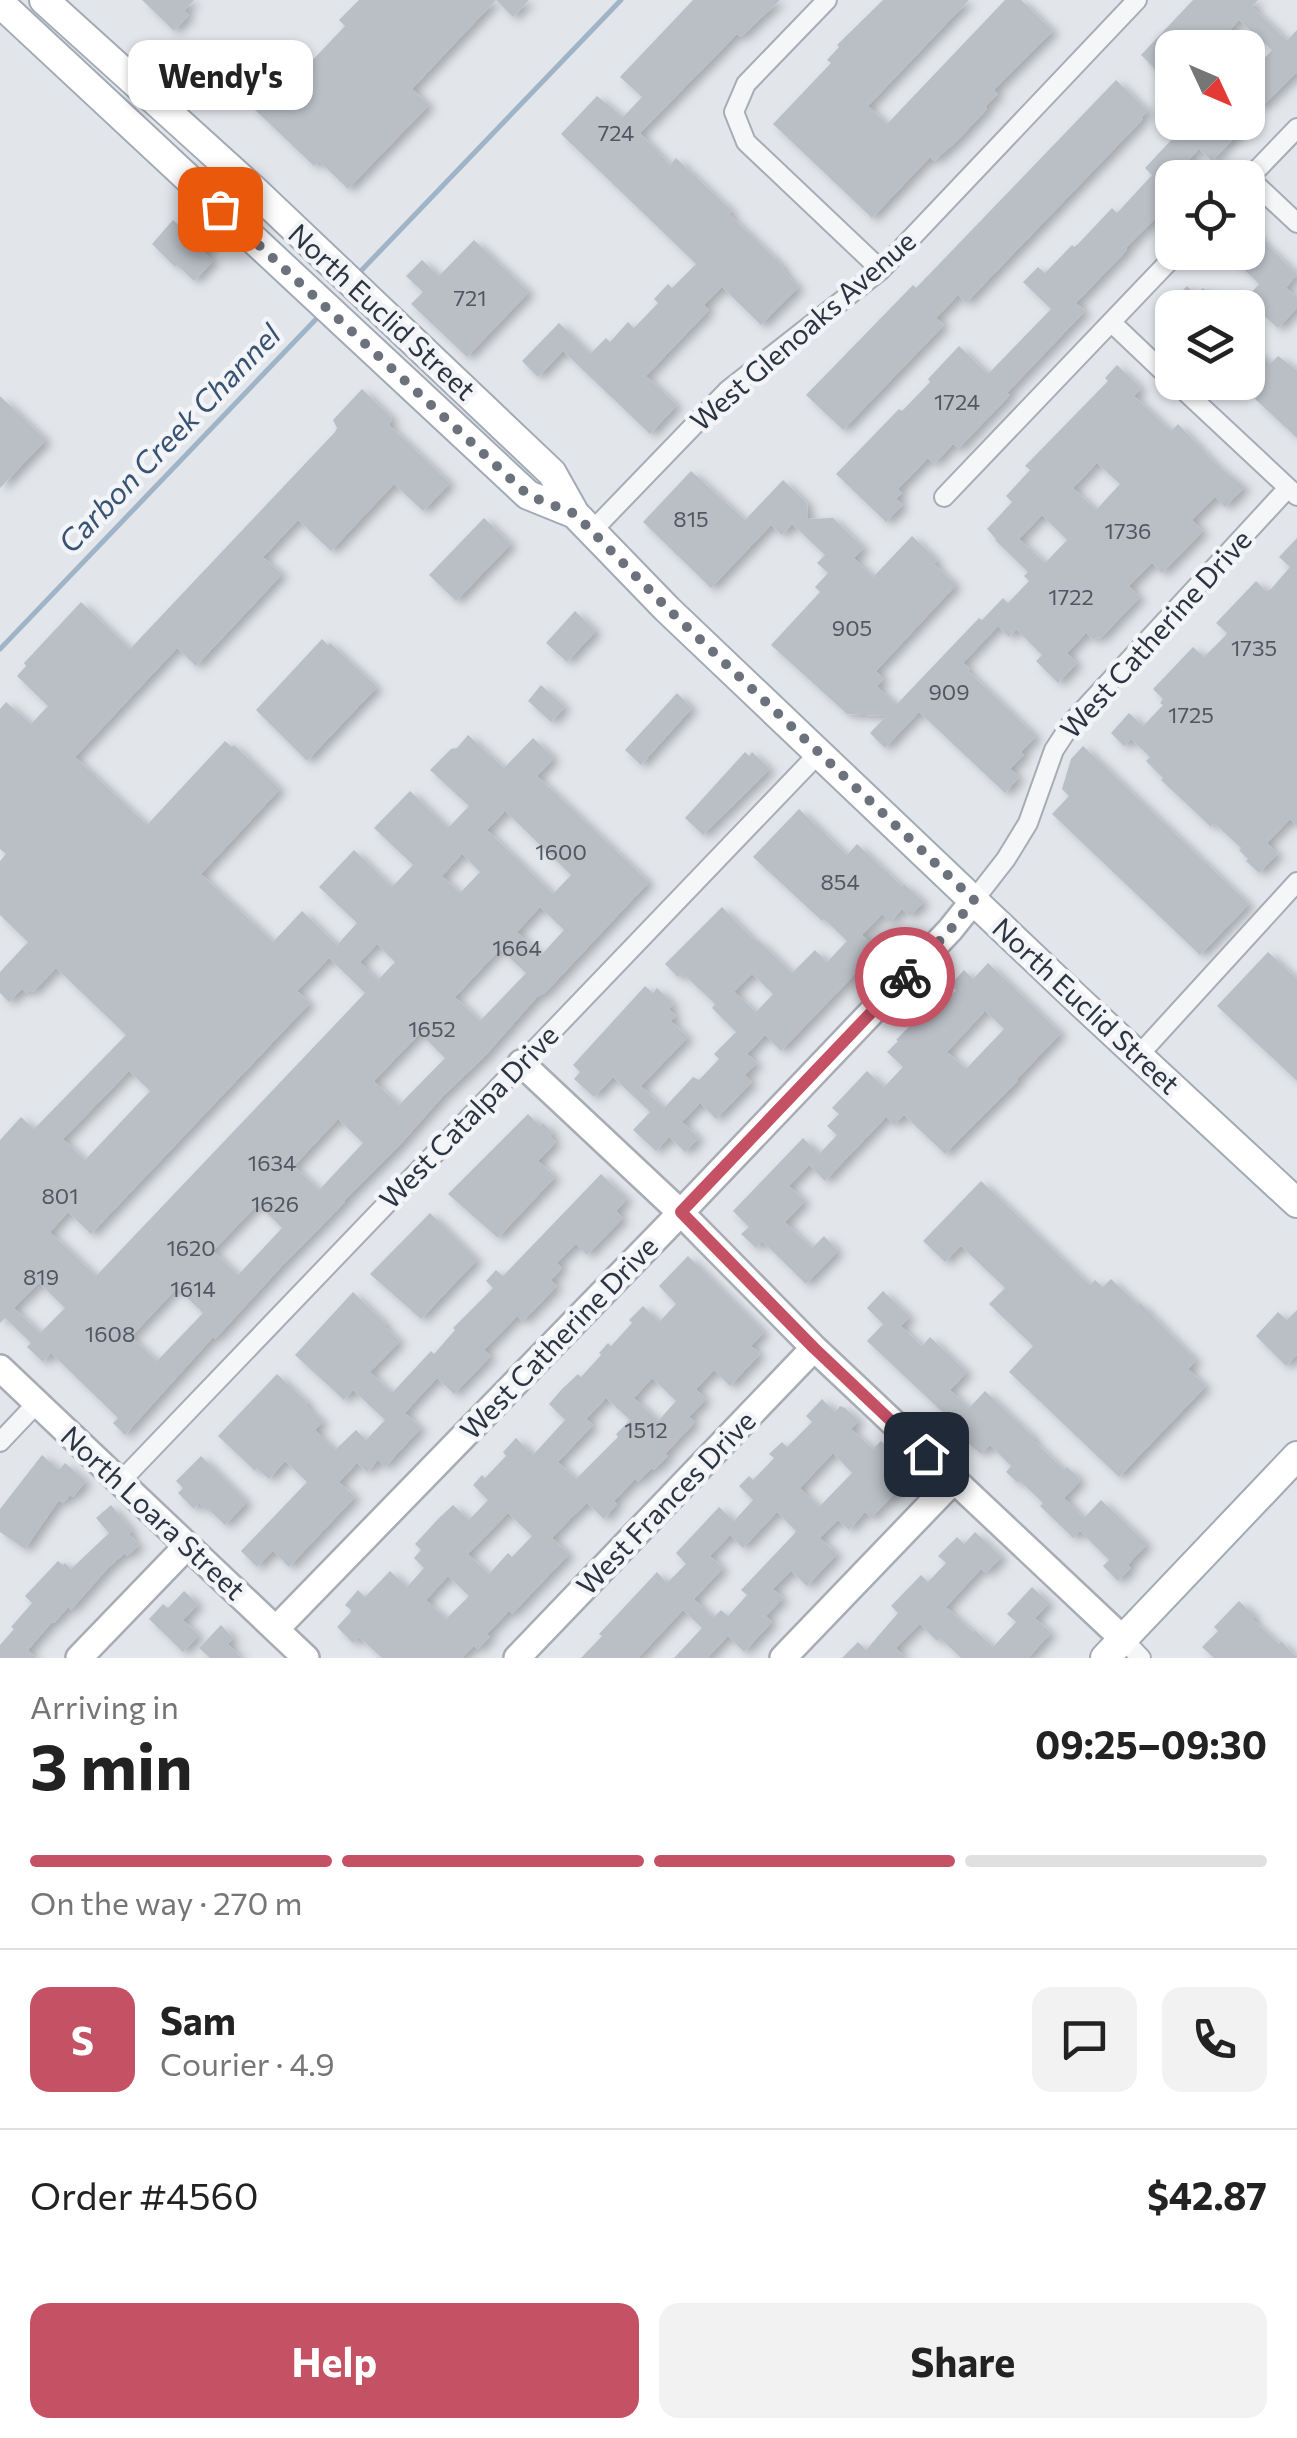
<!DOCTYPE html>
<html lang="en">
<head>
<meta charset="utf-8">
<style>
	body { margin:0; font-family:Commissioner,sans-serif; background:#f2f2f2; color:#222; height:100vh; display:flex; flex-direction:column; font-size:38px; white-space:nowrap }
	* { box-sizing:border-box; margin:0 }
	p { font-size:32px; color:#767676 }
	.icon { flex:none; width:55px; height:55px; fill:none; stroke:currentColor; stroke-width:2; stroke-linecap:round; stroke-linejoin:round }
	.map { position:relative; height:1658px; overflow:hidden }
	.panel { display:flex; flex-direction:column; background:#fff; flex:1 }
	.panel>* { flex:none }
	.needle { width:65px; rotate:134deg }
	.buttons { position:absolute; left:1155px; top:30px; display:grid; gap:20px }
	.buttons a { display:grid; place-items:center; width:110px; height:110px; border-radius:20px; background:#fff; box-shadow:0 2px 8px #0004; font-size:50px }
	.pin { position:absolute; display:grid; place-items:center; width:85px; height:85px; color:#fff; margin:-42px; border-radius:20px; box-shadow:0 5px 15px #0006 }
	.courier { position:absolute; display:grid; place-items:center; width:100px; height:100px; margin:-50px; border:8px solid #c55165; border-radius:50%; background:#fff; color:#222; box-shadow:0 2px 12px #0007 }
	.bubble { position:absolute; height:70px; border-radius:20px; background:#fff; box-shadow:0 2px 8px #0004; font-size:32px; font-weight:700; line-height:70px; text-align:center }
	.headline em { font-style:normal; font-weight:700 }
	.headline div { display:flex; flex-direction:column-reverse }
	.headline { display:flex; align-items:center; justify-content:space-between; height:170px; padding:0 30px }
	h1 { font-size:65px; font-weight:700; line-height:75px }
	.bar { display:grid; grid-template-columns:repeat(4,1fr); gap:15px 10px; align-content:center; height:120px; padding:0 30px }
	.bar i { height:12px; border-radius:8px; background:#e0e0e0 }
	.bar .current { background:#c55165 }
	.bar p { grid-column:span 4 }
	.line { display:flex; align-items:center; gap:25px; padding:0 30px; border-top:2px solid #e0e0e0 }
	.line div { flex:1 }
	.round { display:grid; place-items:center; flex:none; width:105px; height:105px; border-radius:20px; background:#f2f2f2 }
	.primary-button { display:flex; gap:20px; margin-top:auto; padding:20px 30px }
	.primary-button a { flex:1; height:115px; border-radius:20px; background:#c55165; color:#fff; font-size:40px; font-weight:700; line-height:115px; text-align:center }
	.primary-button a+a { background:#f2f2f2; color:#222 }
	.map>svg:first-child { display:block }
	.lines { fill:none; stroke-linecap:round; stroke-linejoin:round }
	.stream { stroke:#a0b4c7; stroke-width:5 }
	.building { fill:#babfc6; fill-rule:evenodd; filter:url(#shadow) }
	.street-casing { stroke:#a8acb4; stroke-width:22 }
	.secondary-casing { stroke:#a8acb4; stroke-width:30 }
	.primary-casing { stroke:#a3aab5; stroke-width:32 }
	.street { stroke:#f5f6f8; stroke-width:18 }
	.secondary { stroke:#fff; stroke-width:25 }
	.primary { stroke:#fff; stroke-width:28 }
	.done { stroke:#6c727c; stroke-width:10; stroke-dasharray:0 18 }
	.route { stroke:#c55165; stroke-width:12 }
	.labels { text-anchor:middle; stroke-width:9; stroke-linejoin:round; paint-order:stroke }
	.number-label { font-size:22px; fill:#505762 }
	.street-label { font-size:28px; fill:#2c3441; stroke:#f2f4f7 }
	.water-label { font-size:30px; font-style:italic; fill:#385372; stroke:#f2f4f7 }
</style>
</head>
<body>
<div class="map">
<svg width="1297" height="1658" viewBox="0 0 1297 1658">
	<defs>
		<filter id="shadow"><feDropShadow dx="6" dy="3.5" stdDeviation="5" flood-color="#0004"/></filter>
	</defs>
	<rect width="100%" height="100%" fill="#e2e5ea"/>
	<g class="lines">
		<path class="stream" d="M358,274L621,0
			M0,649L320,315"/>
	</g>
	<path class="building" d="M142,0H194L184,11L189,15L174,31Z
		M359,0H529L513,17L496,0L442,57L412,89L429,105L348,189L319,161L314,166L253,108L299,63L305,68L345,26L339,20Z
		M693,0H780L741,37L737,34L640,133L670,165L676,158L732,211L729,214L780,263L787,275L799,287L761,325L722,287L704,305L709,310L646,376L677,405L650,434L563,351L538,377L522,361L559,323L590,354L606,338L610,342L628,322L634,328L658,303L654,299L668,284L672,288L696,264L561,134L597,96L623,117L642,97L620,77Z
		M883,0H969L868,106L887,124L1005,0H1021L1053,31L994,90L998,94L986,106L987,109L956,142L934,161L930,157L872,218L773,124L831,63L827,60L839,47L837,45Z
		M1193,0H1258L1252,7L1287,40L1297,30V72L1261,108L1248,95V76L1272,50L1239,20L1213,48H1200L1193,41L1187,48H1172V86L1141,55Z
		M1116,80L1148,111L1141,118L1143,119L966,303L958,295L936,318L944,325L843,430L806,395L913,285L916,288Z
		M1188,122H1231L1241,131L1212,161L1199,149L1180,169L1189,178H1172V202L1126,248L1127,250L1076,303L1085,311L1007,393L1010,395L958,449L953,444L934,464L928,458L898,489L902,493L896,499L903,505L886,522L836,474L899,409L902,411L930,382L928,379L959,346L988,374L1051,309L1023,282L1038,267L1045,273L1072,245L1074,247L1079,243L1112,208L1117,213L1152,175L1145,168Z
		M173,220L191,236L198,229L212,242L204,252L213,261L194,281L177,265L175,267L152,244Z
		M1248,227L1297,274L1286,288L1297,298V308L1278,328L1262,314L1265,310L1249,295L1259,284L1226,252H1248Z
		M474,240L529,292L467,357L411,304L423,292L406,276L422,260L439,276Z
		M1187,286L1196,295L1203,288L1212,297V308H1183L1174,299Z
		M1248,347L1258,357L1260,354L1270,364L1278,356L1297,370V438L1255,399L1264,389L1248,373Z
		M1117,365L1141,388L1134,396L1171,431L1178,424L1218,466L1245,487L1225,507L1215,497L1192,520L1203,531L1162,573L1152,563L1129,586L1140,597L1100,639L1097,637L1094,640L1086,633L1067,653L1077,663L1058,683L1036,661L1042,655L1016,629L1009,637L998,626L963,663L970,669L968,671L1036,736L1021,752L1024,755L1010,769L1019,777L1005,793L919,712L885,748L870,733L886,716L847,714L771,645L820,592L815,587L828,573L817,563L825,555L792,524L782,535L771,525L711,588L643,522L691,471L745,520L783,480L807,503L808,519L833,518L864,548L854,558L873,577L912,536L937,560L934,564L956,585L876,671L884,679L877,686L896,705L979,618L982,620L1003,598L1008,603L1029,581L1024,576L1028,572L995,540L996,539L987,529L1012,502L1006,496L1030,470L1025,466L1108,381L1105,378ZM1097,463L1120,484L1096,510L1073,488ZM1042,515L1067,540L1045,563L1019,539Z
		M362,389L392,418L389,425L450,483L423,511L394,484L331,551L298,520L263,557L282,574L260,598L196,666L177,648L75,757L147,825L225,741L232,747L234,745L280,789L201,874L273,942L302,911L337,945L357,923L319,887L354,850L392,887L413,865L374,828L410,791L448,828L469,806L430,770L451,749L457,748L468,735L504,768L533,738L554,758L537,776L649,882L545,993L537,997L485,1056L443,1096L399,1146L344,1201L345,1202L282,1266L215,1339L213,1337L125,1435L113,1423L118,1418L51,1353L43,1362L27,1347L31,1343L5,1318L0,1323V1140L21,1117L34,1129L126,1035L56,968L33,992L30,990L26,993L22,989L9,1002L0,993V972L28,942L0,915V861L6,854L0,849V709L6,702L31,724L48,706L17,676L26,666L24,663L81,602L130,649L335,432L337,428L333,420ZM505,811L571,875L553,894L487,830ZM462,854L480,872L460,893L442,876ZM540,907L564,930L541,955L517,932ZM377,944L395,962L378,980L360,962ZM500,949L526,973L480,1021L455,997ZM329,958L365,993L96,1276L50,1232L68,1212L91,1234L310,1003L297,991ZM420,1033L445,1058L399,1105L374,1081ZM129,1071L150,1091L85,1160L63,1139ZM338,1119L363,1143L319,1190L294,1166ZM258,1204L282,1228L238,1275L213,1251ZM39,1283L65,1308L40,1333L14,1308ZM177,1288L203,1313L157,1361L131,1337Z
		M0,396L46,440L0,488Z
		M484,518L511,544L456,601L429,575Z
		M1297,538V826L1290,819L1267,843L1278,854L1259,873L1246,861L1248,859L1239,850L1241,848L1214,823L1211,827L1161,780L1163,778L1146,761L1150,757L1131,739L1124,746L1111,733L1129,713L1143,726L1163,705L1160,703L1163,699L1153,689L1193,647L1204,657L1224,637L1227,633L1216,623L1256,581L1266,591L1271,589L1290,567L1279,557Z
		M575,611L596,631L567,662L546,643Z
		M322,639L328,645L330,643L377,687L307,761L256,710Z
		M541,685L565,707L551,722L528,701Z
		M677,693L692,708L641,765L625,750Z
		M1083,746L1249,904L1200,955L1052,814L1069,796L1062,789L1071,759Z
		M745,752L749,756L752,752L770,769L703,835L685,818Z
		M799,809L847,855L857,844L902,886L904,884L924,902L910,916L902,909L890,922L882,914L862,935L878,950L781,1051L765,1035L747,1054L757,1063L745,1075L752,1082L716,1119L700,1103L682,1122L699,1138L685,1152L669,1137L656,1151L633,1130L650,1112L613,1077L594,1097L574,1079L580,1072L573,1065L645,986L653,993L657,988L673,1004L669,1009L676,1016L671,1021L688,1037L641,1086L664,1108L693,1077L699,1080L719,1059L714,1054L736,1032L712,1008L715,1004L682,973L678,977L665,964L722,907L756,942L758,940L792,973L815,950L827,962L847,941L824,919L822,921L753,857ZM752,974L773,994L756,1012L734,992Z
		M1268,952L1297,979V1081L1217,1006Z
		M988,963L1061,1033L1017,1079L1018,1081L945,1154L904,1115L894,1125L886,1117L825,1181L809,1165L789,1186L805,1201L785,1222L812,1248L824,1236L838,1251L806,1284L762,1241L756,1248L741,1234L749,1227L733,1211L803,1138L819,1154L837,1135L827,1126L839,1114L832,1108L867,1071L884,1087L903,1067L887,1052L898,1041L896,1040L930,1005L936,1011L956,990L950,985L964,970L973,979ZM985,1011L1004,1029L966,1069L947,1052Z
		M528,1114L540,1126L543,1123L553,1133L550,1136L556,1142L538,1161L555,1177L498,1238L448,1194Z
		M601,1174L627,1199L616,1211L623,1218L587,1255L576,1244L557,1263L562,1268L551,1280L557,1286L523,1321L517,1316L484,1350L491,1356L454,1394L437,1378L420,1396L405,1413L421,1428L385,1467L378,1460L367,1472L357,1463L339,1482L355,1497L289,1567L273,1551L257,1567L241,1551L307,1482L285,1461L269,1479L257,1468L255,1471L218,1436L277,1374L308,1403L306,1405L323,1422L315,1430L335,1450L356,1430L366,1440L385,1420L353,1390L344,1400L295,1355L353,1292L386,1324L384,1326L400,1341L370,1372L392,1393L431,1351L434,1354L455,1330L453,1328L493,1288L486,1281L496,1270L503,1276Z
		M981,1181L1090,1285L1095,1280L1103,1287L1111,1279L1138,1305L1140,1303L1196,1360L1188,1369L1206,1386L1119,1477L1009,1372L1033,1346L989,1304L1005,1288L961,1246L945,1262L923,1241Z
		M430,1213L477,1260L421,1319L370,1274Z
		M688,1256L764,1332L751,1346L760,1354L730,1386L714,1370L696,1389L706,1399L689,1417L695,1422L665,1454L668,1456L654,1470L652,1468L638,1482L635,1479L614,1501L617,1504L604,1519L587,1503L571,1518L552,1538L569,1554L512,1614L509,1611L487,1634L490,1637L478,1649L474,1646L462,1658H382L359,1637L353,1643L337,1627L350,1613L351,1610L345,1605L358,1590L365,1597L390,1571L407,1587L424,1568L414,1558L421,1550L415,1544L439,1518L453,1505L469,1520L488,1500L473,1485L482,1475L485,1478L506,1456L503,1452L516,1438L533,1455L565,1420L549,1404L562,1389L578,1374L581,1377L601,1355L599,1353L608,1343L611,1346L632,1323L629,1320L643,1306L659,1322L676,1304L659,1286ZM652,1378L676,1401L658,1421L634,1398ZM606,1398L630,1420L616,1434L618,1437L576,1479L558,1462L593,1425L586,1419ZM508,1513L532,1536L512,1557L508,1553L489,1574L468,1554ZM448,1576L469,1596L446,1619L426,1600Z
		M883,1291L910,1317L901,1326L922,1346L930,1337L967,1372L950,1390L969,1408L985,1391L1035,1438L1033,1440L1064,1470L1067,1467L1078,1477L1080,1481L1064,1498L1084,1518L1101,1500L1147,1544L1133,1559L1128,1565L1131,1568L1118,1581L1103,1566L1109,1560L1080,1531L1073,1538L1040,1506L1043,1503L1020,1481L1018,1483L1006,1472L1011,1466L990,1445L981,1454L968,1443L951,1426L954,1423L867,1341L883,1324L867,1308Z
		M1297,1310V1355L1286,1366L1256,1336L1278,1312L1287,1320Z
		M822,1399L835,1412L840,1406L845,1408L859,1421L851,1429L873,1449L881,1441L899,1458L884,1473L900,1488L871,1518L865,1512L849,1530L838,1520L820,1538L837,1554L807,1586L791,1571L773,1589L783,1598L766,1616L772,1622L744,1652L728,1636L707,1658H674L702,1628L683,1610L638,1658H581L602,1636L599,1634L657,1572L667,1583L686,1564L676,1553L719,1507L734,1521L753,1500L739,1486L749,1476L753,1480L774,1458L769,1454L782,1442L787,1447L812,1422L806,1416ZM833,1453L852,1473L819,1507L800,1488ZM777,1512L796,1531L794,1534L741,1590L747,1595L728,1616L721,1610L713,1618L694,1599L723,1568L710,1556L730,1535L743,1548Z
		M42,1455L59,1470L65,1463L86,1481L73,1497L70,1495L63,1503L59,1500L25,1549L0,1532V1509Z
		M201,1456L247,1502L225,1525L208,1509L207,1511L199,1503L194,1509L178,1493L183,1488L176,1481Z
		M111,1505L132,1531L129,1534L139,1545L127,1556L125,1553L108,1568L71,1610L68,1607L54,1623L52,1622L28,1650L36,1658H0V1645L14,1629L11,1627L32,1603L25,1596L58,1561L63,1565L65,1563L71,1569L109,1533L96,1518Z
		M975,1532L1002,1557L986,1573L981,1569L946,1607L973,1632L975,1630L993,1647L1016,1622L1007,1614L1032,1587L1049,1603L1035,1618L1051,1633L1028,1658H961L940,1638L937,1641L920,1624L896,1648L906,1658H842L858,1642L866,1650L898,1613L891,1606L921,1575L928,1582L946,1563L938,1556L957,1537L964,1544Z
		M184,1591L198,1604L183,1620L199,1635L183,1652L149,1619L163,1604L168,1608Z
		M1239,1601L1255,1616L1252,1619L1279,1644L1281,1641L1297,1658H1214L1202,1647L1218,1631L1214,1627Z
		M221,1625L233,1638L228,1644L242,1658H210L199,1648Z"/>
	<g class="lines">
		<defs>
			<path id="street" d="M827,0L746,84L734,112L746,142L881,270
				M1249,178L1297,223
				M1248,179L1297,128
				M1111,322L1172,380
				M1175,382L1297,496
				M944,497L1178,252
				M592,531L728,390L881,270L1137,0
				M974,900L1006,859L1028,823L1054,750L1073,721L1288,488
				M1138,1056L1297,882
				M0,1442L37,1403
				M120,1482L819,753
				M1123,1639L1141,1658"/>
			<path id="secondary" d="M521,1063L681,1213L814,1348L1123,1639
				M0,1368L306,1658
				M276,1629L666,1228L950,930L974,900
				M79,1658L187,1546
				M517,1658L814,1348
				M783,1658L954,1480"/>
			<path id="primary" d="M44,0L254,190L552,473L575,514L667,609L1077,999L1297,1203
				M0,3L528,495L575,514
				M1105,1658L1297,1456"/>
		</defs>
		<use href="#street" class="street-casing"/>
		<use href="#secondary" class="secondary-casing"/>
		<use href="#primary" class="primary-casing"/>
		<use href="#street" class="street"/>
		<use href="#secondary" class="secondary"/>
		<use href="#primary" class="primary"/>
	</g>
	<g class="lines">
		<path class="done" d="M220,209L528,495L575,514L668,609L974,900L950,930L905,977"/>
		<path class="route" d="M905,977L681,1212L814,1348L926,1454"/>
	</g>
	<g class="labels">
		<g class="number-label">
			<text x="616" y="141">724</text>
			<text x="470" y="306">721</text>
			<text x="957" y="410">1724</text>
			<text x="691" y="527">815</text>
			<text x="1128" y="539">1736</text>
			<text x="1071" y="605">1722</text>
			<text x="852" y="636">905</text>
			<text x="1254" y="656">1735</text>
			<text x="949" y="700">909</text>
			<text x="1191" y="723">1725</text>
			<text x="561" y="860">1600</text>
			<text x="840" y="890">854</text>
			<text x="517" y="956">1664</text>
			<text x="432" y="1037">1652</text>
			<text x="272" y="1171">1634</text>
			<text x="60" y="1204">801</text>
			<text x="275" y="1212">1626</text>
			<text x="191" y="1256">1620</text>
			<text x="41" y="1285">819</text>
			<text x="193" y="1297">1614</text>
			<text x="110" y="1342">1608</text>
			<text x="646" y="1438">1512</text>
		</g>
		<g class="street-label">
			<text transform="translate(382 312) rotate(43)" y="10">North Euclid Street</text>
			<text transform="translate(803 331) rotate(-41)" y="10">West Glenoaks Avenue</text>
			<text transform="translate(1156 634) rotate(-48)" y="10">West Catherine Drive</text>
			<text transform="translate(1086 1006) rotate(43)" y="10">North Euclid Street</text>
			<text transform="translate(469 1117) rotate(-46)" y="10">West Catalpa Drive</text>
			<text transform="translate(559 1338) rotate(-46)" y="10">West Catherine Drive</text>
			<text transform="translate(666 1503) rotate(-46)" y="10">West Frances Drive</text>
			<text transform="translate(153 1513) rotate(43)" y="10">North Loara Street</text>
		</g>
		<g class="water-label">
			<text transform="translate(170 439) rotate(-46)" y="10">Carbon Creek Channel</text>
		</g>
	</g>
</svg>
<div class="buttons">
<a><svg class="needle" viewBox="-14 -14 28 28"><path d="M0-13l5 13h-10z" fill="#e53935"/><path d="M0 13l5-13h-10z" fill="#767676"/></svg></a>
<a><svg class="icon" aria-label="locate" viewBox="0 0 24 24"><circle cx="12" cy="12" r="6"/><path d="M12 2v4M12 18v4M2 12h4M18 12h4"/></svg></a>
<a><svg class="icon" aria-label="layers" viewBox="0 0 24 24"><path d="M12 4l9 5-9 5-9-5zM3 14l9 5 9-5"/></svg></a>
</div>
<div class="pin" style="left:220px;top:209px;background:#ea580c"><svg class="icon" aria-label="bag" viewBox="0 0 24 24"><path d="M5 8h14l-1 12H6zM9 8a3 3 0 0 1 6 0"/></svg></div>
<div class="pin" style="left:926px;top:1454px;background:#1f2937"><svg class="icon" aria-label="home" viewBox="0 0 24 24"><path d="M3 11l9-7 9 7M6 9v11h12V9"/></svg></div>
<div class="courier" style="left:905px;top:977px"><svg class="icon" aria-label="bike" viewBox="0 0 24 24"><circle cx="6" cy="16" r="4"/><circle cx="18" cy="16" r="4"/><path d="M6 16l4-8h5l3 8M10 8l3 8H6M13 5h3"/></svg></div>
<div class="bubble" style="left:128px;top:40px;width:185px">Wendy's</div>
</div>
<section class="panel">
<div class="headline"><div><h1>3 min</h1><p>Arriving in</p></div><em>09:25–09:30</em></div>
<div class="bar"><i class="current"></i><i class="current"></i><i class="current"></i><i></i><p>On the way · 270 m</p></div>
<div class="line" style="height:180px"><b class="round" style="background:#c55165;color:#fff">S</b><div><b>Sam</b><p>Courier · 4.9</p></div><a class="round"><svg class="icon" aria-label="chat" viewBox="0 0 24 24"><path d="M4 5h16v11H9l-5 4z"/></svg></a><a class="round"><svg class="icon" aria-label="phone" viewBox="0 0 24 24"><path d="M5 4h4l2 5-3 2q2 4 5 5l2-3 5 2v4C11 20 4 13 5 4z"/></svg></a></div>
<div class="line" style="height:130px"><div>Order #4560</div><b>$42.87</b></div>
<div class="primary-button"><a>Help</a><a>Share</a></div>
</section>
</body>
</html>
